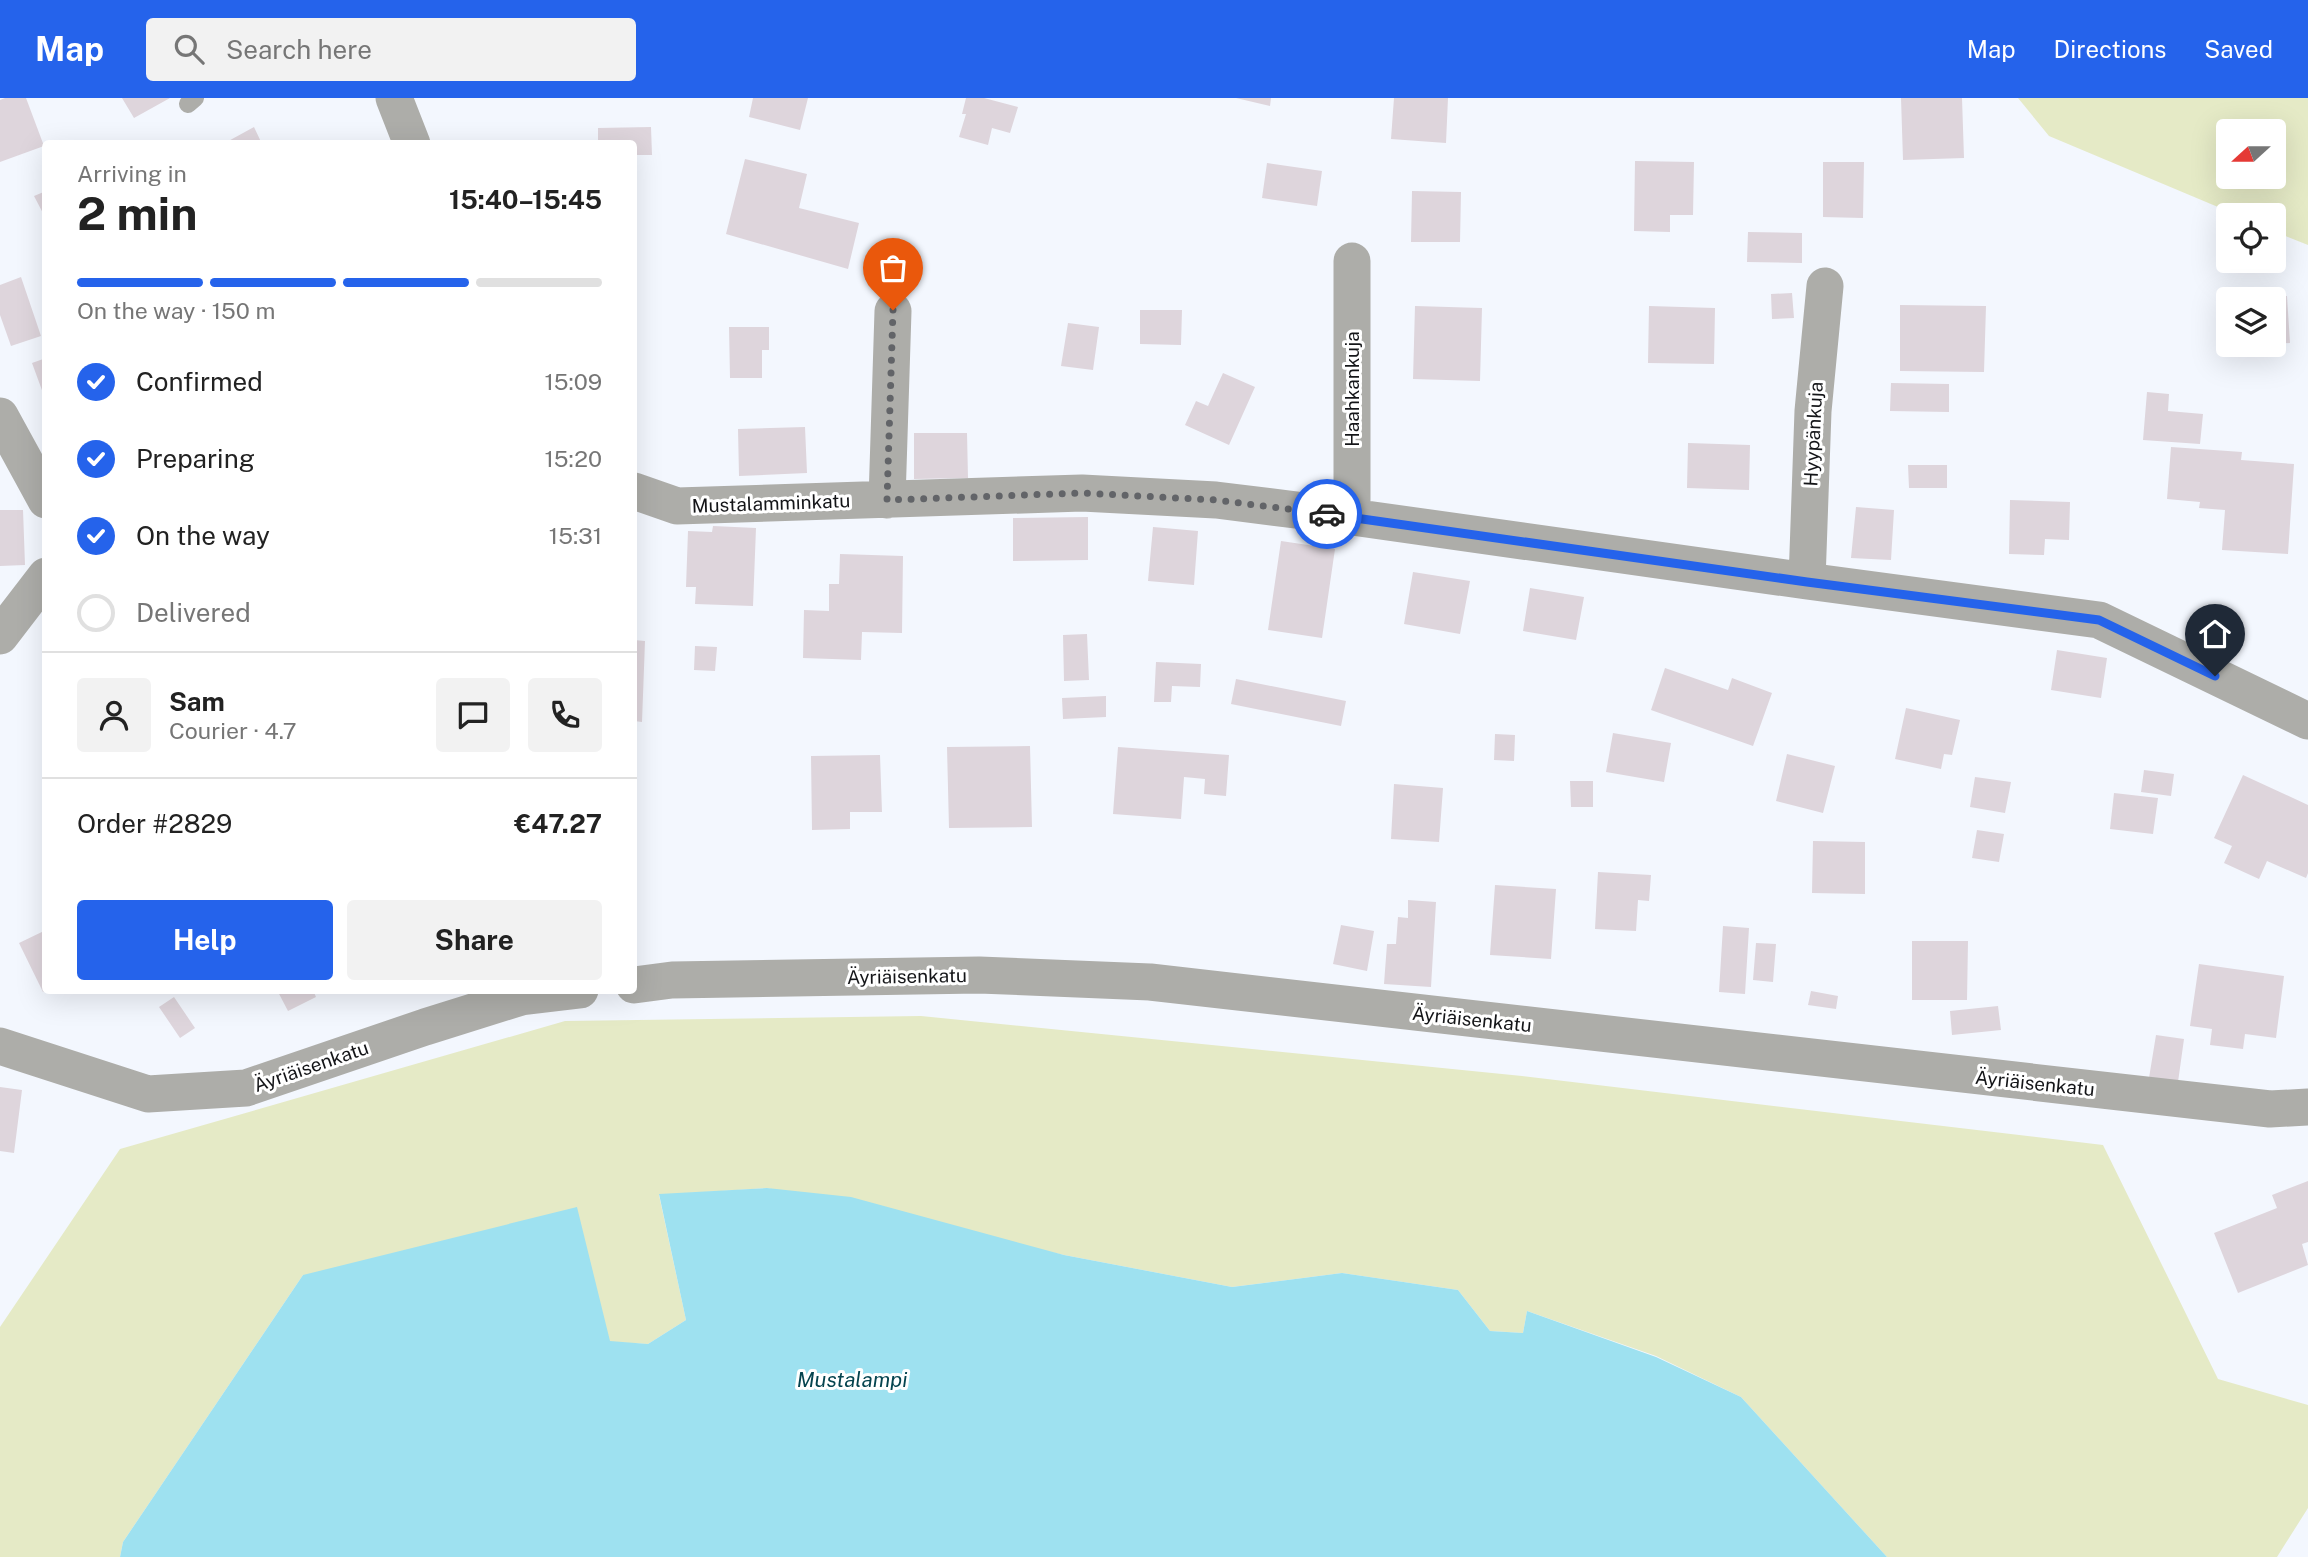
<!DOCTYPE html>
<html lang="en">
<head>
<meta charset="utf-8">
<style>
	body { margin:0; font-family:"Public Sans",sans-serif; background:#f2f2f2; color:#222; height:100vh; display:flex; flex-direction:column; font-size:26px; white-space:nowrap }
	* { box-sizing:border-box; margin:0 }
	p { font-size:23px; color:#767676 }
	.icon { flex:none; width:38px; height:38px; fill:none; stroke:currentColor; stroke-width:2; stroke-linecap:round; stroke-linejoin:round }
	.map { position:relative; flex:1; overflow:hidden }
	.panel { position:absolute; left:42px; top:42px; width:595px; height:854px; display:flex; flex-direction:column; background:#fff; border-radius:7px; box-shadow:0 7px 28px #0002 }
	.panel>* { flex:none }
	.needle { width:46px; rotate:249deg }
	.fabs { position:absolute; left:2216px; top:21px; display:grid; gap:14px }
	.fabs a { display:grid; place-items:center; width:70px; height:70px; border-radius:7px; background:#fff; box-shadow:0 7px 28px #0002; font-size:35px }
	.pin { position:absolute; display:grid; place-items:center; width:60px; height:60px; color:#fff; margin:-72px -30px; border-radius:50% 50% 50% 0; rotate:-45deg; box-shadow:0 0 7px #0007 }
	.pin .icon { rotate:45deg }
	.courier { position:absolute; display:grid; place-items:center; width:70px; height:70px; margin:-35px; border:5px solid #2563eb; border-radius:50%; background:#fff; color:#222; box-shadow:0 2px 9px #0007 }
	.head em { font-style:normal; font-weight:700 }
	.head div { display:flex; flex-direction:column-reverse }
	.head { display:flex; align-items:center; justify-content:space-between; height:119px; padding:0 35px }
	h1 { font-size:46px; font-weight:700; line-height:52px }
	.bar { display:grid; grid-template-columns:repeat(4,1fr); gap:10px 7px; align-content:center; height:84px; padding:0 35px }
	.bar i { height:9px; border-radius:5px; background:#e0e0e0 }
	.bar .selected { background:#2563eb }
	.bar p { grid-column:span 4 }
	.line { display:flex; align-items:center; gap:18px; padding:0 35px; border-top:2px solid #e0e0e0 }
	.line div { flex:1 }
	.round { display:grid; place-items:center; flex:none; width:74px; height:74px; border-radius:7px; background:#f2f2f2 }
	ol { padding:0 35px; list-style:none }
	li { display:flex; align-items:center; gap:21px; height:77px }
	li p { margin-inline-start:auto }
	li .icon { padding:7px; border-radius:50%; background:#2563eb; color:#fff; stroke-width:4 }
	li:last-child { color:#767676 }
	li i { width:38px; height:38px; border:4px solid #e0e0e0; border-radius:50% }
	.action { display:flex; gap:14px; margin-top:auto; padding:14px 35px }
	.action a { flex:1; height:80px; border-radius:7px; background:#2563eb; color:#fff; font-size:28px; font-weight:700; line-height:80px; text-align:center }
	.action a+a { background:#f2f2f2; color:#222 }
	header { display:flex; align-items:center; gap:42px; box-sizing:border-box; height:98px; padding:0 35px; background:#2563eb; color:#fff }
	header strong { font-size:33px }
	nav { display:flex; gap:38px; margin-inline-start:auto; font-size:24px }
	.search { width:490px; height:63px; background:#f2f2f2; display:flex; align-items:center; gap:18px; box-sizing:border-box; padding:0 24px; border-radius:7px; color:#767676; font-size:26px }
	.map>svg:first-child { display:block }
	.green { fill:#e5eac6; fill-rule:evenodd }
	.water { fill:#9ee1f0 }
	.building { fill:#ded5dc }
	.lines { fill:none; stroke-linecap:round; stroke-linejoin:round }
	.service { stroke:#adada9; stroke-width:18 }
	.minor { stroke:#adada9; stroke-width:37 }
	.done { stroke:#626468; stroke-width:7; stroke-dasharray:0 12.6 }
	.route { stroke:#2563eb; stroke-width:9 }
	.labels { text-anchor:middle; stroke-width:6; stroke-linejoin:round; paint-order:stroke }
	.street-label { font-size:19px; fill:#141518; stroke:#fff }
	.water-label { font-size:21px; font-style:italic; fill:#05444f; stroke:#fff }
</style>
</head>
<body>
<header>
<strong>Map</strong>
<div class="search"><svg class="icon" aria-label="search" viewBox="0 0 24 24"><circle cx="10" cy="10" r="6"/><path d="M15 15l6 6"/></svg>Search here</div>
<nav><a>Map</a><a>Directions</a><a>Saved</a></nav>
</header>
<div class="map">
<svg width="2308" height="1459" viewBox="0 0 2308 1459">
	<rect width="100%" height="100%" fill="#f3f7fe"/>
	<path class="green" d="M2018,0H2308V147L2273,133V117H2237L2049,38ZM2228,33H2273V79H2228Z
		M921,918L1522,978L2103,1047L2218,1281L2308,1307V1410L2277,1459H1887L1741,1299L1656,1258L1527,1213L1523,1235L1490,1233L1458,1192L1342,1175L1232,1189L1064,1157L767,1090L659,1097L686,1222L648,1246L610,1244L303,1177L123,1444L120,1459H0V1229L120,1051L565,923Z"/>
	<path class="water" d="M767,1090L851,1099L1064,1157L1232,1189L1342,1175L1458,1192L1490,1233L1523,1235L1527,1213L1656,1259L1741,1299L1887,1459H120L123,1444L303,1177L577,1109L610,1243L648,1246L686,1222L659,1096Z"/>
	<path class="building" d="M5,0H26L44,48L0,64V2Z
		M122,0H170L134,20Z
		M753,0H808L800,32L749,19Z
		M966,0H984L1018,9L1010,35L992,30L988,47L959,39L966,16H962Z
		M1236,0H1271L1270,8Z
		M1394,0H1448L1446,45L1391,41Z
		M1901,0H1962L1964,60L1903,62Z
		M254,29L262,46H223Z
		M651,29L652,57H634V46H598V30Z
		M745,61L807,76L799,110L859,125L848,171L726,136Z
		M1635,63L1694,64L1693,117H1670V134L1634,133Z
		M1823,64H1864L1863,120L1823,119Z
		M1267,65L1322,73L1317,108L1262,100Z
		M46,93V121L34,98Z
		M1412,93L1461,94L1460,144H1411Z
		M1748,134L1802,135V165L1747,164Z
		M21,179L41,238L11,248L0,217V187Z
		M1792,195L1794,220L1772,221L1771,196Z
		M2287,198L2290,245L2273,246V201H2262V199Z
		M1900,207L1986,208L1984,274L1900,273Z
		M1415,208L1482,210L1480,283L1413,281Z
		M1649,208L1715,210L1714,266L1648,265Z
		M1140,212H1182L1181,247L1140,246Z
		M1068,225L1099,229L1093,272L1061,268Z
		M729,229H769V252H762V280H730Z
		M46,260V294L43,295L32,265Z
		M1223,275L1255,289L1229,347L1185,327L1196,303L1208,308Z
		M1891,285L1949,286V314L1890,313Z
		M2147,294L2169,296L2168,313L2203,316L2200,346L2143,342Z
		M805,329L807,375L739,378L738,331Z
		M914,335H967L968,380L914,381Z
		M1688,345L1750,347L1749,392L1687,390Z
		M2171,349L2242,354L2241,362L2294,366L2288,456L2222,452L2225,412L2199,410L2200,404L2167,401Z
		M1908,367H1947V390H1909Z
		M2010,402L2070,404L2069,442L2045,441L2044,457L2009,456Z
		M1856,409L1894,412L1891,462L1851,460Z
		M0,412H23L25,467L0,468Z
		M1088,419V462L1013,463V420Z
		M713,428L756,430L753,508L695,506L696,489H686L688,433L712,434Z
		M1153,429L1198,433L1194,487L1148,483Z
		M1281,443L1335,451L1322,540L1268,532Z
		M840,456L903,458L902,535L862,534L861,562L803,560L804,512L829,513V486H839Z
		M1413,474L1470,483L1460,536L1404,526Z
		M1530,490L1584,499L1576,542L1523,533Z
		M1087,536L1089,582L1064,583L1063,537Z
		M634,542L645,543L642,624L634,623Z
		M695,548L717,549L715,573L694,572Z
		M2057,552L2107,560L2101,600L2051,592Z
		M1156,564L1201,566L1200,589L1172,588L1171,604H1154Z
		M1665,570L1728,592L1732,580L1772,595L1753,648L1651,612Z
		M1236,581L1346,603L1341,628L1231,606Z
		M1106,598V619L1063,621L1062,600Z
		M1906,610L1960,622L1952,657L1944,656L1941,671L1895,661Z
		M1613,635L1671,645L1664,684L1606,674Z
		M1495,636L1515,637L1514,663L1494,662Z
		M1030,648L1032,729L949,730L947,649Z
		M1118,649L1229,657L1226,698L1204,696L1205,681L1184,679L1181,721L1113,716Z
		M1787,656L1835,668L1823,715L1776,703Z
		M880,657L882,714H850V731L812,732L811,658Z
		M2144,672L2174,676L2171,698L2141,694Z
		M2243,677L2308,707V775L2306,780L2267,763L2259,781L2224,765L2232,748L2214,740Z
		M1975,679L2011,684L2005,715L1970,709Z
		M1570,683H1593V709H1571Z
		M1394,686L1443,690L1439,744L1391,741Z
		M2114,695L2158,700L2153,736L2110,731Z
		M1977,732L2004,736L1999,764L1972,760Z
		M1813,743L1865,744V796L1812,795Z
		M1598,774L1651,777L1649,803L1638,802L1636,833L1595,831Z
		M1495,787L1556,791L1551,861L1490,857Z
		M1408,802L1436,804L1431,889L1384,886L1387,846H1396L1398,819L1408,820Z
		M1341,827L1374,833L1367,873L1333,866Z
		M1723,828L1749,830L1745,896L1719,894Z
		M46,832V892L43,894L19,845Z
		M1912,843H1968L1967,902H1912Z
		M1756,845L1776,846L1773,884L1753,882Z
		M2199,866L2284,878L2276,940L2245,936L2243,951L2210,947L2212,931L2190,928Z
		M277,892H313L316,899L288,913Z
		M1811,893L1838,898L1836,911L1808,907Z
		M174,899L195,930L180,940L159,909Z
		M1998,908L2001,932L1952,937L1950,913Z
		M2156,937L2184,941L2178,984L2149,980Z
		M0,989L22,992L14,1055L0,1053Z
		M2308,1083V1144L2302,1146L2308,1167L2238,1195L2214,1135L2277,1110L2272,1097Z"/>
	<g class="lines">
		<path class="service" d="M188,6L195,0"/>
		<path class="minor" d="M394,0L412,46
			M0,318L46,402
			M634,393L677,408L1082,395L1216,402L1352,419L1807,483L2099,522L2308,623
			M887,402L893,213
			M1352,419V163
			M1807,483L1813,313L1825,188
			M0,538L46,478
			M634,887L672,882L979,877L1150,884L2270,1011L2308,1009
			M0,948L148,996L246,990L425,929L521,899L580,892"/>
	</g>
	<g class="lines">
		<path class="done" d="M893,212L887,402L1082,395L1216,402L1327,416"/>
		<path class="route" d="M1327,416L1807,484L2099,522L2215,578"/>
	</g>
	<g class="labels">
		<g class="street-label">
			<text transform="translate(1352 291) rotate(-90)" y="7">Haahkankuja</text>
			<text transform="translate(1813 336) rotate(-87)" y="7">Hyypänkuja</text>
			<text transform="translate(771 405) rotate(-2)" y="7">Mustalamminkatu</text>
			<text transform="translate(907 878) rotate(-1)" y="7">Äyriäisenkatu</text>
			<text transform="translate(1472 921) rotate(6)" y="7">Äyriäisenkatu</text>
			<text transform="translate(311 968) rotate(-19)" y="7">Äyriäisenkatu</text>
			<text transform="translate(2035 985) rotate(6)" y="7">Äyriäisenkatu</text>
		</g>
		<g class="water-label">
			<text x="852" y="1289">Mustalampi</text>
		</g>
	</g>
</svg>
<div class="fabs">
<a><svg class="needle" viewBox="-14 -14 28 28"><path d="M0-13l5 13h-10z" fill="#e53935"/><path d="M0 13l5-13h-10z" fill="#767676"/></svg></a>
<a><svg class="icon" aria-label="locate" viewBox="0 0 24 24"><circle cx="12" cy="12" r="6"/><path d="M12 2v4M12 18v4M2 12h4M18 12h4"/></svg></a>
<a><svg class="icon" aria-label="layers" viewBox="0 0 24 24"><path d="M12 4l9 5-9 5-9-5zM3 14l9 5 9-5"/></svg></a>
</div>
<div class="pin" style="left:893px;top:212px;background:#ea580c"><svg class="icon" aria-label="bag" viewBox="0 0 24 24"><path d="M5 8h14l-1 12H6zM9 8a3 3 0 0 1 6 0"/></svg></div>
<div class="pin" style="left:2215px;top:578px;background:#1f2937"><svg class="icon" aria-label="home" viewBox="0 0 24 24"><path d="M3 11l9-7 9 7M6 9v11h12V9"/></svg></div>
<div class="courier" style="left:1327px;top:416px"><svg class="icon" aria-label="car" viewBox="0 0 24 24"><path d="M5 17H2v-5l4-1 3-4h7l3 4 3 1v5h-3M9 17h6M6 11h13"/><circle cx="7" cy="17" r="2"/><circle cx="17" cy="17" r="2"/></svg></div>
<section class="panel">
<div class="head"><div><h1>2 min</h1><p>Arriving in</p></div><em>15:40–15:45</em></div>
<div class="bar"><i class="selected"></i><i class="selected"></i><i class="selected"></i><i></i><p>On the way · 150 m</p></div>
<ol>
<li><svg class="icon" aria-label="check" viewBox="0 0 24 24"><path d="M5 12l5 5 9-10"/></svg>Confirmed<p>15:09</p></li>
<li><svg class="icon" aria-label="check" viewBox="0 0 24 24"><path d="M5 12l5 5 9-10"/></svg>Preparing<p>15:20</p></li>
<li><svg class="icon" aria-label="check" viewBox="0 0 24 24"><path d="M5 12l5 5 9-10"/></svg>On the way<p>15:31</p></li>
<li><i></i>Delivered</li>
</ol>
<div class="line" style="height:126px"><a class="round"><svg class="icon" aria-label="person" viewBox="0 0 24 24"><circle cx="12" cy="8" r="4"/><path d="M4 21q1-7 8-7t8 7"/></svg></a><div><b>Sam</b><p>Courier · 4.7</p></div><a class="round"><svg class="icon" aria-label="chat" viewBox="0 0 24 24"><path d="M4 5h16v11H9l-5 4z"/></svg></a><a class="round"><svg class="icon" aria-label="phone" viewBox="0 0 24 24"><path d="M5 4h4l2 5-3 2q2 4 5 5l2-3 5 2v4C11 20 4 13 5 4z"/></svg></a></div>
<div class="line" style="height:91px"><div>Order #2829</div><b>€47.27</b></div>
<div class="action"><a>Help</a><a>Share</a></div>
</section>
</div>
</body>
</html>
